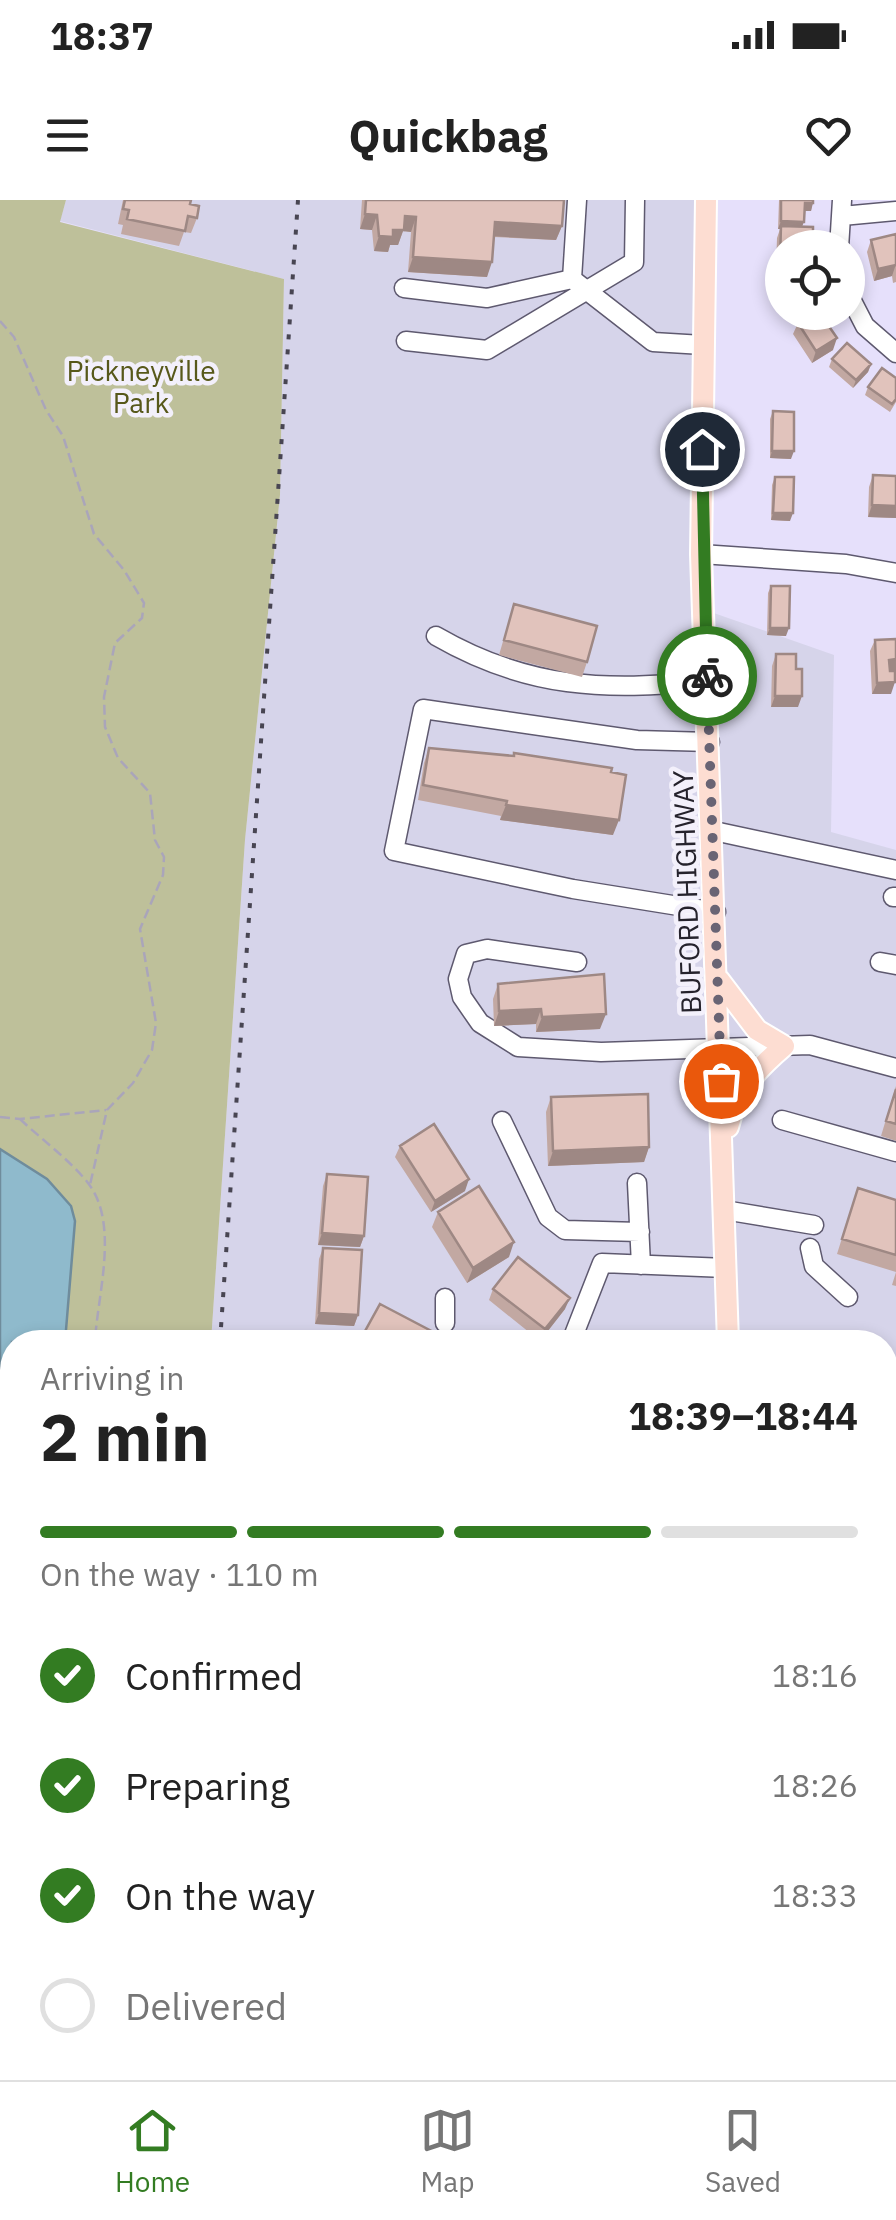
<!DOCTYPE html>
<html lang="en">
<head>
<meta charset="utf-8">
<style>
	body { margin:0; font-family:"IBM Plex Sans",sans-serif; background:#f2f2f2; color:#222; height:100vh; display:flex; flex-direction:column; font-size:38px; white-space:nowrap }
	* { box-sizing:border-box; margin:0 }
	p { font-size:32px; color:#767676 }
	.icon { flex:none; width:55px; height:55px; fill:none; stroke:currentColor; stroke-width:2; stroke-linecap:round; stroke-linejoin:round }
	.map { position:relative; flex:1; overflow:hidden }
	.details { position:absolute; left:0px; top:1130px; width:898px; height:750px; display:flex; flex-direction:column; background:#fff; border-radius:40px 40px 0 0; box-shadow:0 5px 15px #0003 }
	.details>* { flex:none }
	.tools { position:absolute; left:765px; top:30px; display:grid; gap:20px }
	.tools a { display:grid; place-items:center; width:100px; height:100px; border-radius:50%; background:#fff; box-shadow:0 5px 15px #0003; font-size:50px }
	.pin { position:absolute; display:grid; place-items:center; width:85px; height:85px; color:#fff; margin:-42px; border:5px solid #fff; border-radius:50%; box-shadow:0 2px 10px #0007 }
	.courier { position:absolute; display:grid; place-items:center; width:100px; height:100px; margin:-50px; border:8px solid #337c22; border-radius:50%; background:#fff; color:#222; box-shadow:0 2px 12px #0007 }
	.headline em { font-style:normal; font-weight:800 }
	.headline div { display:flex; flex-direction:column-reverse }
	.headline { display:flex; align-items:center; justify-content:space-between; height:170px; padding:0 40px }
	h1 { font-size:65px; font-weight:800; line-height:75px }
	.bar { display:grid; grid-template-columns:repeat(4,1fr); gap:15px 10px; align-content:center; height:120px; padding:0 40px }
	.bar i { height:12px; border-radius:8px; background:#e0e0e0 }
	.bar .current { background:#337c22 }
	.bar p { grid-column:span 4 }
	ol { padding:0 40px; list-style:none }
	li { display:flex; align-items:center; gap:30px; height:110px }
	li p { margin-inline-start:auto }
	li .icon { padding:10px; border-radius:50%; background:#337c22; color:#fff; stroke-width:4 }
	li:last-child { color:#767676 }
	li i { width:55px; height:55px; border:5px solid #e0e0e0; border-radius:50% }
	.status { display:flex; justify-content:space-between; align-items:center; height:70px; padding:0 50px; background:#fff; direction:ltr }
	.status svg { height:28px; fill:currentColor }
	header { display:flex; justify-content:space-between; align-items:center; height:130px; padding:0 40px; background:#fff; font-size:45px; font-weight:800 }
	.tabs { display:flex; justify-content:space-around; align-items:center; height:140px; border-top:2px solid #e0e0e0; background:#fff; font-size:28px; color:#767676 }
	.tabs a { display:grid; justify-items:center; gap:5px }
	.tabs .current { color:#337c22 }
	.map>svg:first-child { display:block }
	.commercial { fill:#d6d4ea }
	.industrial { fill:#e4d5e7 }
	.green { fill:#bec09a }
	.water { fill:#8fbacc; stroke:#6f8c9c; stroke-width:2.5 }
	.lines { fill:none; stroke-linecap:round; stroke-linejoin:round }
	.minor-casing { stroke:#5e596f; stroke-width:21 }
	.major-casing { stroke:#fff; stroke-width:24 }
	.path { stroke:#aaa5ba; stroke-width:2.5; stroke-dasharray:10 5; stroke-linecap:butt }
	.minor { stroke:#fff; stroke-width:18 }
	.major { stroke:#fdddd2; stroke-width:20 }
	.rail { stroke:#484552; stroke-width:4; stroke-dasharray:5 10; stroke-linecap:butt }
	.wall { fill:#c2a8a2 }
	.shaded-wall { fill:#9e8884 }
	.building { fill:#e1c3bc; stroke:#9e8884; stroke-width:2.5 }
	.done { stroke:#696474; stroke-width:10; stroke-dasharray:0 18 }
	.route { stroke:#337c22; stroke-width:12 }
	.labels { text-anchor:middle; stroke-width:9; stroke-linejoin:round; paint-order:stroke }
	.park-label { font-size:28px; fill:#57581a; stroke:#f3f0fb }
	.street-label { font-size:28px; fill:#25222c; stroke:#f3f0fb }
</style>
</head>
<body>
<div class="status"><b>18:37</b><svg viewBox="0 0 49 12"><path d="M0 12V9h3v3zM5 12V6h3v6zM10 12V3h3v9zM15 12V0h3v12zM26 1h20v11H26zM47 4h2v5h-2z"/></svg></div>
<header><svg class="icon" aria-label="menu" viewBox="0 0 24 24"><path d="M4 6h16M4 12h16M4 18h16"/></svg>Quickbag<svg class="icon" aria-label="heart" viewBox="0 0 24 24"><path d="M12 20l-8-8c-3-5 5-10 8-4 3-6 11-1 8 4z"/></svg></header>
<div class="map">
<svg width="896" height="1880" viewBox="0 0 896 1880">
	<rect width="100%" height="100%" fill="#e6e0fb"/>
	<path class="commercial" d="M66,0H711L708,411L834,455L831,632L896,650V1176L885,1175V1142H211L245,640L280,295L284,79L60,21Z"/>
	<path class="industrial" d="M0,1232L12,1233V1868H885V1632L896,1631V1880H0Z"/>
	<path class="green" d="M0,0H66L60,22L284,79L280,295L245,640L211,1142H12V1233L0,1232Z"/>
	<path class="water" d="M0,949L47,979L71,1006L75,1021L65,1142H12V1208L0,1207Z"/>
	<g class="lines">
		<defs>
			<path id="minor" d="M577,0L572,79L653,142L703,145
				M842,16L896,11
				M839,48L842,0
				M404,88L487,98L572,79
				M848,93L865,126L896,153
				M406,141L487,150L634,62L635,0
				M701,354L846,364L896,373
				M436,436C528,489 604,491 707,481
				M710,542L637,540L423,509L394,651L573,689L716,712
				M714,631L896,670
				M893,697H896
				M577,762L487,749L466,754L458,779L462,797L480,823L518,847L601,852L810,845L896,868
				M880,762L896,765
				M782,920L896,952
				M502,921L548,1017L565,1030L640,1032
				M637,983L641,1065
				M724,1010L814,1025
				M810,1048L814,1066L848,1097
				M445,1123V1098
				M571,1142L602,1063L726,1068
				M0,1253L12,1254
				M4,1285H12
				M885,1413L896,1415
				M885,1660L896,1662
				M0,1704L12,1705"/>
			<path id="major" d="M706,0L701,354L728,1142
				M719,780L757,830L784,846C756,870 737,890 728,927
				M756,1868L757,1880
				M734,1880L741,1868"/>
		</defs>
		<use href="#minor" class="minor-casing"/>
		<use href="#major" class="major-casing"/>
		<path class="path" d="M0,121L14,137L46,210L63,236L94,334L124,370L144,403L142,418L115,443L104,497L105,527L118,558L150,593L155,640L164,657L163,675L140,729L156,823L152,850L133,883L107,910L90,985
			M0,917L20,919L106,910
			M20,919C42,940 69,959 88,983C120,1024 97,1096 95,1142
			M0,1227L12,1228"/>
		<use href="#minor" class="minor"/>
		<use href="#major" class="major"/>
		<path class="rail" d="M220,1142L298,0
			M168,1880L169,1868"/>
	</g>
	<path class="wall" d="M123,0H191L190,4L197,18L191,33L184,32L179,46L121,34L123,25L118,24Z
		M362,0H564L562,26L556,40L494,37L487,77L408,72L411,32L403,31L398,45H390L388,52L374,51L372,30L360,29Z
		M779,0H813L811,11H804L802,27L782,48V70H776L777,38L780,29H778Z
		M896,34V82L893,83L892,76L874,81L867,52L871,40Z
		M798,123L830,128L833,150L812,163L793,134Z
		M832,159L871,164L868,172L853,188L829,167Z
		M896,178V202L890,212L865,195L868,187Z
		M773,211L791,259L770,258V219Z
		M873,275L896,276V318L868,317L869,287Z
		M775,277L790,321L771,320L772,285Z
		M771,386L786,436L767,435L768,393Z
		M514,404L587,462L582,477L499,455Z
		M896,439V470L890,471L891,494H872L870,451L875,440Z
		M776,454L798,507H771L772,466Z
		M429,548L611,572L613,635L500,620L501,616L418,600L424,563Z
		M498,784L600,829L536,832V824L494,826L493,799Z
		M896,886V941L881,936Z
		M551,897L649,947L644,962L548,966L546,912Z
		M400,946L465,991L431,1012L395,957Z
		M327,974L364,1036L360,1047L318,1045L323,986Z
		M896,1000V1086L892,1085L896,1072L837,1054L853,1003Z
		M438,1012L509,1057L467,1083L432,1027Z
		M323,1048L358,1115L354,1126L315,1124L319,1059Z
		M493,1089L565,1109L540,1141L489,1100Z
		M896,1358V1399L888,1398Z
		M896,1430V1523H886L894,1436Z
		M522,1868H565V1876L580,1880H522Z
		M631,1868H679V1875L677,1880H631Z"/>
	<path class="shaded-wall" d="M805,3H813L811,11H802Z
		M365,14L377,15L372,30L360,29Z
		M405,16L416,17L411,32L403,31L398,45H390L388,52L374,51L379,36L393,30Z
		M781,21L804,22L801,29H778Z
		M495,22L562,26L556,40L489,36Z
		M805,41H813L810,48H802Z
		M413,57L492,62L487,77L408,72Z
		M780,59H782V70H776Z
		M896,64L892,76L874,81L878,69Z
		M837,138L833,150L812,163L816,151Z
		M871,164L868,172L853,188L856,180Z
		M772,251H794L791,259L770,258Z
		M872,305L896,306V318L868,317Z
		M773,313H793L790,321L771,320Z
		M770,428H789L786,436L767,435Z
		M896,459V470L885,471L889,460Z
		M895,482L891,494H872L877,483Z
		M775,496H802L798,507H771Z
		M506,605L619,620L613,635L500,620Z
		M541,809L536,824L494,826L499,811Z
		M606,814L600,829L536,832L542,817Z
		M649,947L644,962L548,966L553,951Z
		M469,979L465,991L431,1012L435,1001Z
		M322,1033L364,1036L360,1047L318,1045Z
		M514,1042L509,1057L467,1083L473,1068Z
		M570,1098L565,1109L540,1141L545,1129Z
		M319,1113L358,1115L354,1126L315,1124Z
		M890,1511L896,1512V1523H886Z
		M402,1868H462L458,1880H398Z
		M479,1870H493L490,1880H476Z
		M527,1873L555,1874L553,1880H525Z
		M658,1875H679L677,1880H657Z"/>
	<path class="building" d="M125,0H191L190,4L199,6L197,18L188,16L185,31L127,19L129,10L123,9Z
		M366,0H564L562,26L495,22L492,62L413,57L416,17L405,16L404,30H393V37L379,36L377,15L365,14Z
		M781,0H813V3H805L804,22L781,21Z
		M781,26L813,27V41H805V48H782V59H780Z
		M896,34V65L878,69L871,40Z
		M814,112H832L834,116L826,122L837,138L816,151L798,123Z
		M847,143L871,164L856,180L832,159Z
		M882,168L896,178V199L892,204L868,187Z
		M773,211L794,212V251H772Z
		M873,275L896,276V306L872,305Z
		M775,277H794L793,313H773Z
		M771,386H790L789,428H770Z
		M514,404L597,426L587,462L504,440Z
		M896,439V459L889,460L890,471H895V482L877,483L875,440Z
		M776,454H796V469H802V496H775Z
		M429,548L514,556V553L612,568L611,572L626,575L619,620L506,605L507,601L423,585Z
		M604,774L606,814L542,817L541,809L499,811L498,784Z
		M896,889V924L886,921Z
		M648,894L649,947L553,951L551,897Z
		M434,924L469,979L435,1001L400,946Z
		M327,974L368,977L364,1036L322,1033Z
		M479,986L514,1042L473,1068L438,1012Z
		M858,988L896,1000V1055L842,1039Z
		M323,1048L362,1050L358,1115L319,1113Z
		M518,1057L570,1098L545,1129L493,1089Z
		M380,1104L439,1135L435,1142H359Z
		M896,1366V1387L892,1386Z
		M896,1446V1512L890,1511Z
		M0,1767L12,1769V1868H17L15,1880H0Z
		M479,1868H493V1870H479Z
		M528,1868H565V1876L580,1875V1880H555V1874L527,1873Z
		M636,1868H679V1875H658V1880H636Z"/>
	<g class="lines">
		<path class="done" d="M707,476L721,881"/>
		<path class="route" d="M702,249L707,476"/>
	</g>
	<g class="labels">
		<g class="park-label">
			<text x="141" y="181">Pickneyville<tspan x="141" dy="32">Park</tspan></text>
		</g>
		<g class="street-label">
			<text transform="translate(687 692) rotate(-92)" y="10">BUFORD HIGHWAY</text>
		</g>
	</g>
</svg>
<div class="tools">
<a><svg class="icon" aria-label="locate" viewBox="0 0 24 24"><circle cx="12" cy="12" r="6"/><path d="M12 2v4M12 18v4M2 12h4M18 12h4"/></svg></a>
</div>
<div class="pin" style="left:721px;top:881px;background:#ea580c"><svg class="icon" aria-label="bag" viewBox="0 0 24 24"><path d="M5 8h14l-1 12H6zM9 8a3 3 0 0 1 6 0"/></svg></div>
<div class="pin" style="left:702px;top:249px;background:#1f2937"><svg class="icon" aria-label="home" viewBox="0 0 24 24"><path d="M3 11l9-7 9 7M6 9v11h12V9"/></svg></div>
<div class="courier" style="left:707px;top:476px"><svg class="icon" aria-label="bike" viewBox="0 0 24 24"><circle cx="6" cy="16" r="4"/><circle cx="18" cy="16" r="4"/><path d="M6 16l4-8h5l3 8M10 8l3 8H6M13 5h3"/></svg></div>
<section class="details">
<div class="headline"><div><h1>2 min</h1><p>Arriving in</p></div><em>18:39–18:44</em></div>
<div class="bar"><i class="current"></i><i class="current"></i><i class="current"></i><i></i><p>On the way · 110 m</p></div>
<ol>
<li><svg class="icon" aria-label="check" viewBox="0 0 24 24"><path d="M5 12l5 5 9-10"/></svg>Confirmed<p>18:16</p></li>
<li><svg class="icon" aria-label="check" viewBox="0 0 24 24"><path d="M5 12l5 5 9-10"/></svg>Preparing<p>18:26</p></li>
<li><svg class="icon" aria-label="check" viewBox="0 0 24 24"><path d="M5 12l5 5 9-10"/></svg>On the way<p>18:33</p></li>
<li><i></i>Delivered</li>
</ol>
</section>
</div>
<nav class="tabs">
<a class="current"><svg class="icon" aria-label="home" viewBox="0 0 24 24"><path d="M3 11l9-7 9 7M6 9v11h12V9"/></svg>Home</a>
<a><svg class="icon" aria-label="map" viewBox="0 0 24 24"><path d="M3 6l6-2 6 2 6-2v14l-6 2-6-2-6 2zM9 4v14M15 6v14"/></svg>Map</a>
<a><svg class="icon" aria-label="saved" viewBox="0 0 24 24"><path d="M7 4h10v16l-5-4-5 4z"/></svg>Saved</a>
</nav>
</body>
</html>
